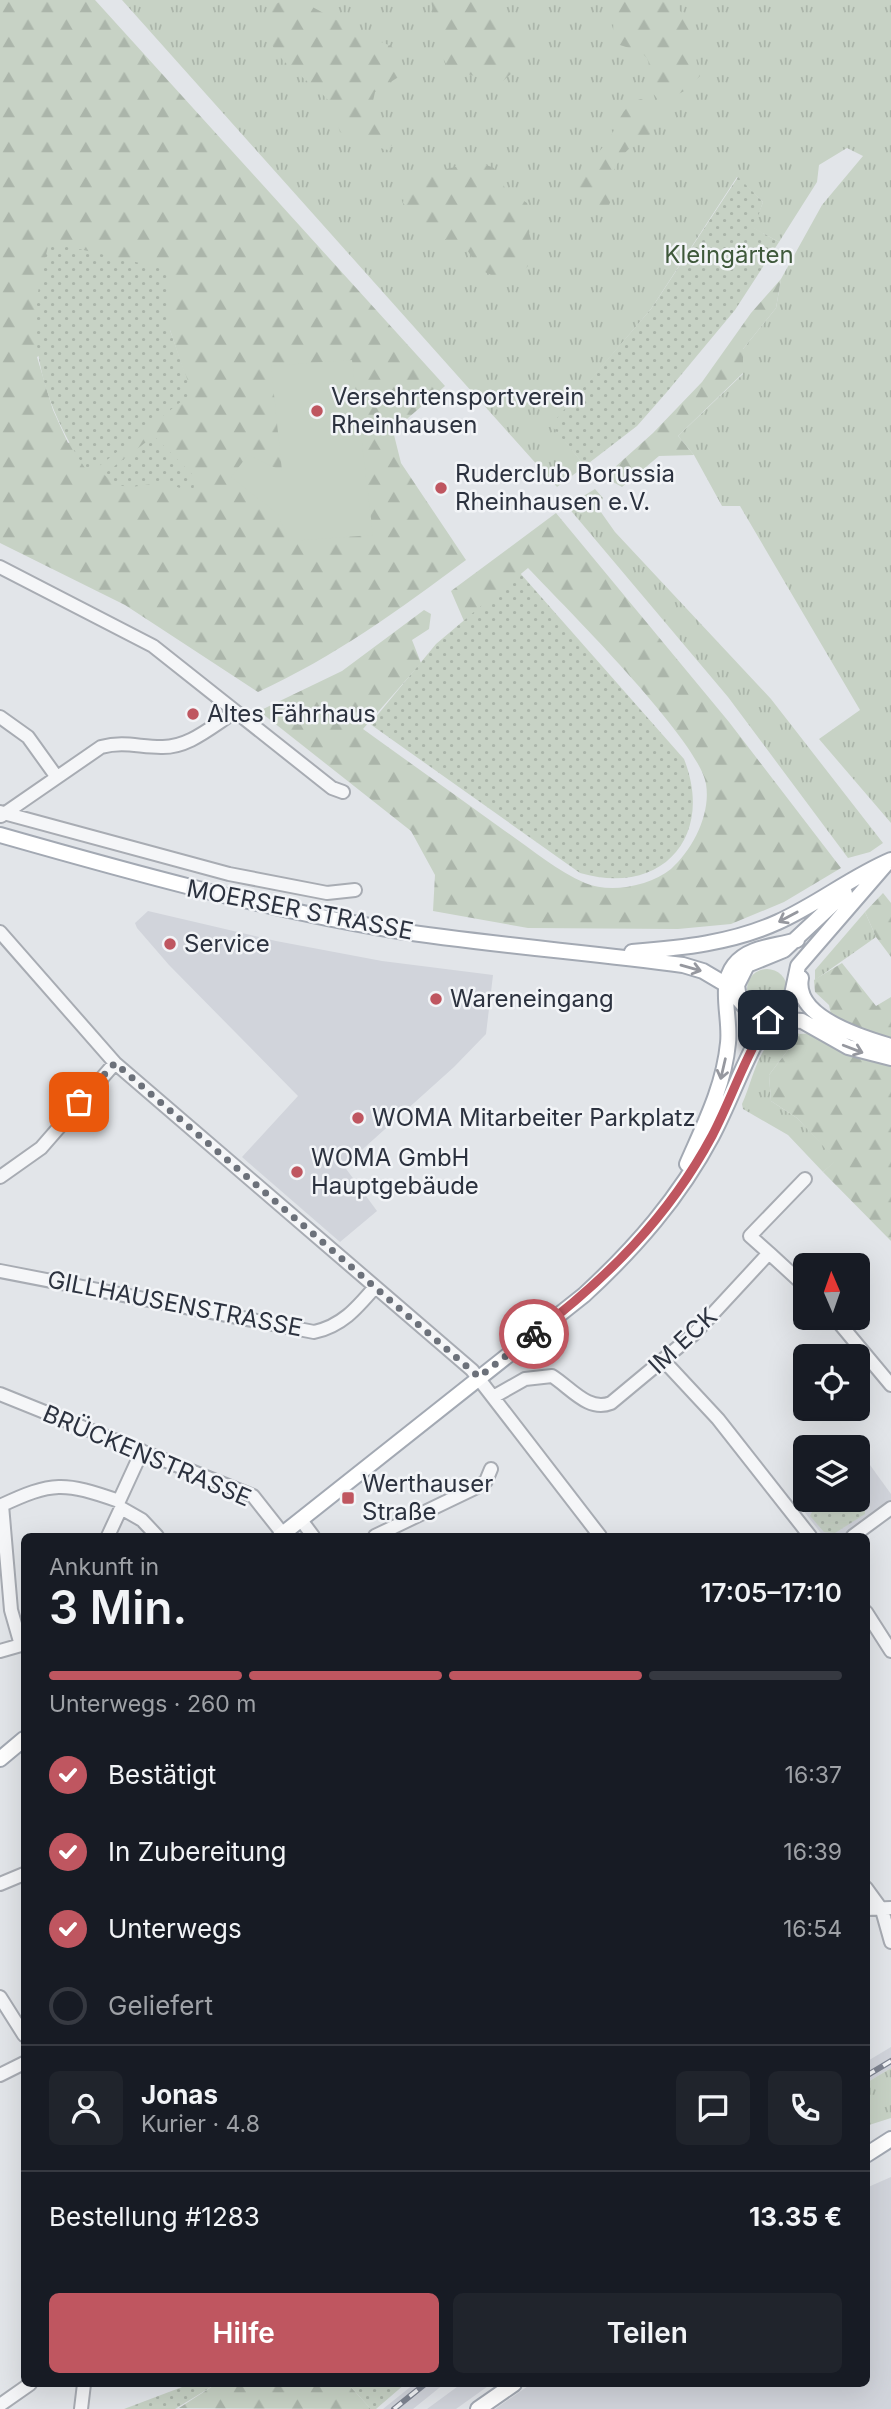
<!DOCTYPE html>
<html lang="de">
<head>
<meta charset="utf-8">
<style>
	body { margin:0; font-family:Inter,sans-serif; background:#20242c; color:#f1f3f6; height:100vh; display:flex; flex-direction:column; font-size:26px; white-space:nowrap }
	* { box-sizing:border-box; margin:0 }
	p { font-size:23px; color:#9ea1a6 }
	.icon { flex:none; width:38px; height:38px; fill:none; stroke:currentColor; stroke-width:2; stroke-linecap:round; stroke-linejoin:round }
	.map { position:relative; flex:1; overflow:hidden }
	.side { position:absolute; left:21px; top:1533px; width:849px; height:854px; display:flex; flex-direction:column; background:#171b24; border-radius:10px; box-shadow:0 7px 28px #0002 }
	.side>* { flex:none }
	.needle { width:46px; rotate:358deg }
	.fabs { position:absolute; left:793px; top:1253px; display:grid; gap:14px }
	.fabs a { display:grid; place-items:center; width:77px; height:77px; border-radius:10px; background:#171b24; box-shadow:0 7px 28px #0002; font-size:35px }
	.pin { position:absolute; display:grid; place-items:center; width:60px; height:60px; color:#fff; margin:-30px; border-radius:14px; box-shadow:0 4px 10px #0006 }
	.courier { position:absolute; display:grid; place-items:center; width:70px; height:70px; margin:-35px; border:5px solid #bf5660; border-radius:50%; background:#fff; color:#222; box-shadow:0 2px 9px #0007 }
	.overview em { font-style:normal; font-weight:600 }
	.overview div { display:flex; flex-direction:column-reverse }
	.overview { display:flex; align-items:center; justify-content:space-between; height:119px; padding:0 28px }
	h1 { font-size:46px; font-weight:600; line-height:52px }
	.bar { display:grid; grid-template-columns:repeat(4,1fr); gap:10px 7px; align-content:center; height:84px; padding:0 28px }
	.bar i { height:9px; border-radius:5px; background:#363941 }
	.bar .on { background:#bf5660 }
	.bar p { grid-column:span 4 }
	.line { display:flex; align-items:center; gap:18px; padding:0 28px; border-top:2px solid #363941 }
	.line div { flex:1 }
	.round { display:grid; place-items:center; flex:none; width:74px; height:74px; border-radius:10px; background:#20242c }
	ol { padding:0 28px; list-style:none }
	li { display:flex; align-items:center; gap:21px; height:77px }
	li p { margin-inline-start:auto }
	li .icon { padding:7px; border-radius:50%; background:#bf5660; color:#fff; stroke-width:4 }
	li:last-child { color:#9ea1a6 }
	li i { width:38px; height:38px; border:4px solid #363941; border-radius:50% }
	.cta { display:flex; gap:14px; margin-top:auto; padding:14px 28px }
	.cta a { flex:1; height:80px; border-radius:10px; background:#bf5660; color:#fff; font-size:28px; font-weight:600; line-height:80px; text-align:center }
	.cta a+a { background:#20242c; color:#f1f3f6 }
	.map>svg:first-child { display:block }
	.built { fill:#d1d4db }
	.grass { fill:url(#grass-tufts) }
	.forest { fill:url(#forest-firs); fill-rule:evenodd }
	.park { fill:url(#park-dots) }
	.pitch { fill:#c7d2c5 }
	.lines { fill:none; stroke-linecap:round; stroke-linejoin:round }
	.minor-casing { stroke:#a8acb3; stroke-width:16 }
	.major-casing { stroke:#a3a9b3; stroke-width:18 }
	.minor { stroke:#f5f6f8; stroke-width:12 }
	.major { stroke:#fff; stroke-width:14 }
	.rail-casing { stroke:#7e8491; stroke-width:6 }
	.rail { stroke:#f2f4f7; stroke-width:3.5; stroke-dasharray:10; stroke-linecap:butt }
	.oneway { stroke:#96989f }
	.done { stroke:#6c717a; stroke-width:7; stroke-dasharray:0 12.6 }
	.route { stroke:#bf5660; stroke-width:9 }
	.poi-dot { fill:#bf5660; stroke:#f2f4f7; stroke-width:2.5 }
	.labels { text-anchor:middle; stroke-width:5; stroke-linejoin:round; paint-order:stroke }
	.park-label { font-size:24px; fill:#3f593b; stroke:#f2f4f7 }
	.poi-label { font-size:24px; fill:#2c323f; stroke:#f2f4f7; text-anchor:start }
	.street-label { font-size:24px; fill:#2c323f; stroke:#f2f4f7 }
</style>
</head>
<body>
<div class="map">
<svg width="891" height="2409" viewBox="0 0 891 2409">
	<defs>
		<pattern id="grass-tufts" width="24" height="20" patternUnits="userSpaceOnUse" patternTransform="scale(1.75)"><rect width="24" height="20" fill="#c7d2c5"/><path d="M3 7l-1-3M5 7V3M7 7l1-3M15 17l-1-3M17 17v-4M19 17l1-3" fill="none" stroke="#abb5aa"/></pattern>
		<pattern id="forest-firs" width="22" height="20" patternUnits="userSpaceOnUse" patternTransform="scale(1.75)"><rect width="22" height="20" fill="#c7d2c5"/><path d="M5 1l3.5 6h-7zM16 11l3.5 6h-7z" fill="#abb5aa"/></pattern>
		<pattern id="park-dots" width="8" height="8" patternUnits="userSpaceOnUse" patternTransform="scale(1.75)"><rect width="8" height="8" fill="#c7d2c5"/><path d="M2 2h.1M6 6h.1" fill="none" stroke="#abb5aa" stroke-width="1.8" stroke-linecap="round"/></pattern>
	</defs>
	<rect width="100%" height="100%" fill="#e2e5e9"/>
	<path class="built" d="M148,911L276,941L382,961L493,975L486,1034L454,1067L344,1166L377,1211L340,1242L242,1157L298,1096L169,965L137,928L135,923Z
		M862,1454L891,1494V1500L842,1536H823L803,1510L816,1500H858V1457Z
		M891,2047V2068L866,2083V2062Z
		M891,2177V2409H495L531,2384H866V2188Z
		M414,2384H444L413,2409H383Z
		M461,2384H491L456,2409H427Z"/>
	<path class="grass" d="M122,0H891V823L819,739L860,710L740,506H722L694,455L678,436L743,374V349L776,308L781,279L822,205L863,156L847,148L819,165L817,182L779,242L753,228L763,202L737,177L651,309L552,425L585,466L557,487Z
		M595,489L603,498L598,508L615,532L771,699L883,843L870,852L848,858L728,697L567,506Z
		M865,912L876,937L815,980V970Z
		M747 989a20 20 0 1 1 40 0a20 20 0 1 1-40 0Z
		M789,1031L800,1034L769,1075L771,1101L797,1118L837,1160L823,1172L788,1135L743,1109L742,1104C754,1078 759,1037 789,1031Z
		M891,2068V2118L866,2126V2083Z"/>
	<path class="forest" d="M0,0H95L445,386L393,431L401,463L466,560C399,610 334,657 258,692L125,605L0,543ZM170,270V330L191,393L68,443L53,410L37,357Z
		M283,0L307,4L364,35L391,46L400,55L403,66L400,76L375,92L373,101L375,123L382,132L391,136L392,145L388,150L363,144L340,132C337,124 338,113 333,106C309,73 252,58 272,6Z
		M431,0H480C494,25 503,20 523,36L521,65L503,81H491L448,68L440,52Z
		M614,0H673L688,23L700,76L686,90L662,103C642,86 654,77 647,58L641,52L617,44L613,35Z
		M641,99L649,103L655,124L651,134C624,147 614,164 606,194L611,200L608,208L596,211C556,190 597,158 611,136C619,122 623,104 641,99Z
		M479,162L494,168L505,188L527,203L530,213L528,266L512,280L497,278L481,270L465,247L430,233L403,203L406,183L427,173Z
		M781,279L776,308L743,349V373L678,436L694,455L659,456L622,487L604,477L653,433L702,382L751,313Z
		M556,513L729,722L841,868L784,902L731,924L678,929L528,928L433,911L435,875L411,831L259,711L342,671L424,610L431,614L429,629L412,640L421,663L363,729C410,763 458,797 505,831C531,849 557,871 585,883C611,894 649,886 671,869C693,849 711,814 706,784C699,740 564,606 528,568L464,621L451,591Z
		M883,893L891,903V957L876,937L865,912Z
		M842,963L876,1006L891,997V1041L832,1019L829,1005L815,992L814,980Z
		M815,1033L891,1060V1241L823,1172L836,1160L797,1118L771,1101L769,1075L800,1034Z
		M216,2384H348L371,2409L179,2408Z"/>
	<path class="park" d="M738,177L763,202L754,228L779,242L735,310L666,393L637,426L585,466L551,425L651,309Z
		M49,242L170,270V330L192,393L89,474C56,426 33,371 36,312C37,289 44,264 49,242Z
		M154,436L195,477L193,493L164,482L132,487L114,485L104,474Z
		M520,573L684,759C715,837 661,897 580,873L370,724L436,644Z
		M861,1492L865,1496V1514L835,1533L824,1532L810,1516L813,1510C838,1512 850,1504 861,1492Z
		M190,2384H216L175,2409H124Z
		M348,2384H405L376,2409H371Z"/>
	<path class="pitch" d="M352,360L373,535L289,541L278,514L231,477L248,455L282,471L271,366Z"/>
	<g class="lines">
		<defs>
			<path id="minor" d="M0,567L153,646L332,788L343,792
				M0,717L28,737L56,776
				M0,812L229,874L327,893L355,890
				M1,816L101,747C124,741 139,747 161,747C189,748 212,726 235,712
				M0,932L115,1063L472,1370L600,1536
				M0,1177L41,1148L115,1063
				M769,1253L805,1286
				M0,1271L314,1332C342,1326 357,1308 375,1287
				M835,1318L891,1385
				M664,1361L718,1419L810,1536
				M0,1394L253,1496L283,1534
				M495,1396L525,1379L552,1376C571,1388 588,1412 611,1403L694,1334L769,1253L750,1236L805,1179
				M119,1501L142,1451
				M2,1505L11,1610L21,1645
				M0,1506C53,1481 64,1482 119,1501
				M121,1508L142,1520L157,1536
				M301,1520L313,1536
				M108,1536L121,1508
				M375,1536L479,1486L486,1481L491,1469
				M853,1536L891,1508
				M866,1612L891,1651
				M0,1651L21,1645
				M0,1884L24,1874
				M866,1888L882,1910L891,1942
				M866,1909L891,1908
				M0,1997L24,2035
				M0,2075L24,2063
				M0,2405L30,2384
				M81,2409L84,2384"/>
			<path id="major" d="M0,835C130,872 259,908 393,930C489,945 586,952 683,965L703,971L725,984L746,1008L759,1018L802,1021L848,1047L891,1058
				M632,952C682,948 732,943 778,922C818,904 851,877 891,860
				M801,978C793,1017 863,1038 891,1046
				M739,999L737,985L747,965L784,950L845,893
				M770,1018L790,1004L798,966L887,863
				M687,1164C704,1125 724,1086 728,1043C731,1018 718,985 734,965C749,946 775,947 797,940
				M280,1536L584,1295C635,1248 679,1198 712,1136C732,1098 745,1057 768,1020
				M0,1759L24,1739
				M866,2155L891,2139
				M478,2409L514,2384"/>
		</defs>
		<use href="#minor" class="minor-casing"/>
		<use href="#major" class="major-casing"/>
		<use href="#minor" class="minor"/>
		<use href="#major" class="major"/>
		<defs>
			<path id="rail" d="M866,2076L891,2061
				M394,2409L425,2384"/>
		</defs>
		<use href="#rail" class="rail-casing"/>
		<use href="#rail" class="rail"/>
	</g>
	<defs><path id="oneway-shaft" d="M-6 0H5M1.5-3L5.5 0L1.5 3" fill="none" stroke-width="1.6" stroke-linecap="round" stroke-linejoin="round" transform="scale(1.75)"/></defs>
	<g class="oneway">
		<use href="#oneway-shaft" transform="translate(788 917) rotate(152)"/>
		<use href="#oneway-shaft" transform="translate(691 968) rotate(16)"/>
		<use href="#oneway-shaft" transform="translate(853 1049) rotate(21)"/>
		<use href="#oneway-shaft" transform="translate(723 1069) rotate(103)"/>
	</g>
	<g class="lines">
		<path class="done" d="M79,1102L115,1063L479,1377L534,1334"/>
		<path class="route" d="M534,1334C607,1278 668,1218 712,1136C732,1098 745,1056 768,1020"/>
	</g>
	<g class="poi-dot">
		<circle cx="317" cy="411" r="7"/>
		<circle cx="441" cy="488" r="7"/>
		<circle cx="193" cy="714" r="7"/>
		<circle cx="170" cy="944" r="7"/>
		<circle cx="436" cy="999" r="7"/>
		<circle cx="358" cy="1118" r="7"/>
		<circle cx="297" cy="1172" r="7"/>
		<rect x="341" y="1491" width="14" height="14" rx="3.5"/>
	</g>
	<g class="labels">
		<g class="park-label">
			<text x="729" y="263">Kleingärten</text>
		</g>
		<g class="poi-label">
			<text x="331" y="405">Versehrtensportverein<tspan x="331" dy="28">Rheinhausen</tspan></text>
			<text x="455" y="482">Ruderclub Borussia<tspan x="455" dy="28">Rheinhausen e.V.</tspan></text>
			<text x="207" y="722">Altes Fährhaus</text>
			<text x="184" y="952">Service</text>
			<text x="450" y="1007">Wareneingang</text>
			<text x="372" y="1126">WOMA Mitarbeiter Parkplatz</text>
			<text x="311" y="1166">WOMA GmbH<tspan x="311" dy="28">Hauptgebäude</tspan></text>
			<text x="362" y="1492">Werthauser<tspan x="362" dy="28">Straße</tspan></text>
		</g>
		<g class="street-label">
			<text transform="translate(300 910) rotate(11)" y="8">MOERSER STRASSE</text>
			<text transform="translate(175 1304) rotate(11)" y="8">GILLHAUSENSTRASSE</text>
			<text transform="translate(683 1341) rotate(-43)" y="8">IM ECK</text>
			<text transform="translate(147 1456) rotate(23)" y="8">BRÜCKENSTRASSE</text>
		</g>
	</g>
</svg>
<div class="fabs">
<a><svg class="needle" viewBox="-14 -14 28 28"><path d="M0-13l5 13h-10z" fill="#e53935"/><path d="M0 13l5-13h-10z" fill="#9ea1a6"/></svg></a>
<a><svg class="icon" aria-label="locate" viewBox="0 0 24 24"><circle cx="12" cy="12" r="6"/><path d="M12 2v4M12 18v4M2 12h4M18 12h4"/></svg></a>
<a><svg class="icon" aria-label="layers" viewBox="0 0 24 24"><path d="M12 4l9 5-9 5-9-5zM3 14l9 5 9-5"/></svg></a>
</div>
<div class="pin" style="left:79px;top:1102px;background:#ea580c"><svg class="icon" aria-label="bag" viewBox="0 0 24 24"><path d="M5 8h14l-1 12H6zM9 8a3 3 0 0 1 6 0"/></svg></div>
<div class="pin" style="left:768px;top:1020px;background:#1f2937"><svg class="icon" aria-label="home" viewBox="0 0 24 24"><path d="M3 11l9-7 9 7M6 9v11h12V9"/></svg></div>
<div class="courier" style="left:534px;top:1334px"><svg class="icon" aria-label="bike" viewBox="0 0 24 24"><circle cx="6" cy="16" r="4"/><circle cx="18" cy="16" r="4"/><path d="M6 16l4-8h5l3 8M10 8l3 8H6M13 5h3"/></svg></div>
<section class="side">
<div class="overview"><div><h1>3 Min.</h1><p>Ankunft in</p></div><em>17:05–17:10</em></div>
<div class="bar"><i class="on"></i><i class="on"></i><i class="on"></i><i></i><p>Unterwegs · 260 m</p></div>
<ol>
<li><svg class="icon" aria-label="check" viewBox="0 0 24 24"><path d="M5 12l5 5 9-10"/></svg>Bestätigt<p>16:37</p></li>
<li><svg class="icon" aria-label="check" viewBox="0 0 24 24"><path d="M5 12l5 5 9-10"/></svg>In Zubereitung<p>16:39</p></li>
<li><svg class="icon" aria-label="check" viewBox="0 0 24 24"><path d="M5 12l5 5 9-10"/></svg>Unterwegs<p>16:54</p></li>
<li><i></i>Geliefert</li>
</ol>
<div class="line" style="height:126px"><a class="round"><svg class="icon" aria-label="person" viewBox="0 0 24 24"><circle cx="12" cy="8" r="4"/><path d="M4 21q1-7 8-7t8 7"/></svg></a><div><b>Jonas</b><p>Kurier · 4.8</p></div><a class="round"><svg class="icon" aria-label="chat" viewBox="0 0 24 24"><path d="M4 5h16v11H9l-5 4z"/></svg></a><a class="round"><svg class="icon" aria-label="phone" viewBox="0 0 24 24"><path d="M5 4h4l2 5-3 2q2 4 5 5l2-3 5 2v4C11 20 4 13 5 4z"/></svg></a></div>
<div class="line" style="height:91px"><div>Bestellung #1283</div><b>13.35 €</b></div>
<div class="cta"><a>Hilfe</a><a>Teilen</a></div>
</section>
</div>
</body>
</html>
